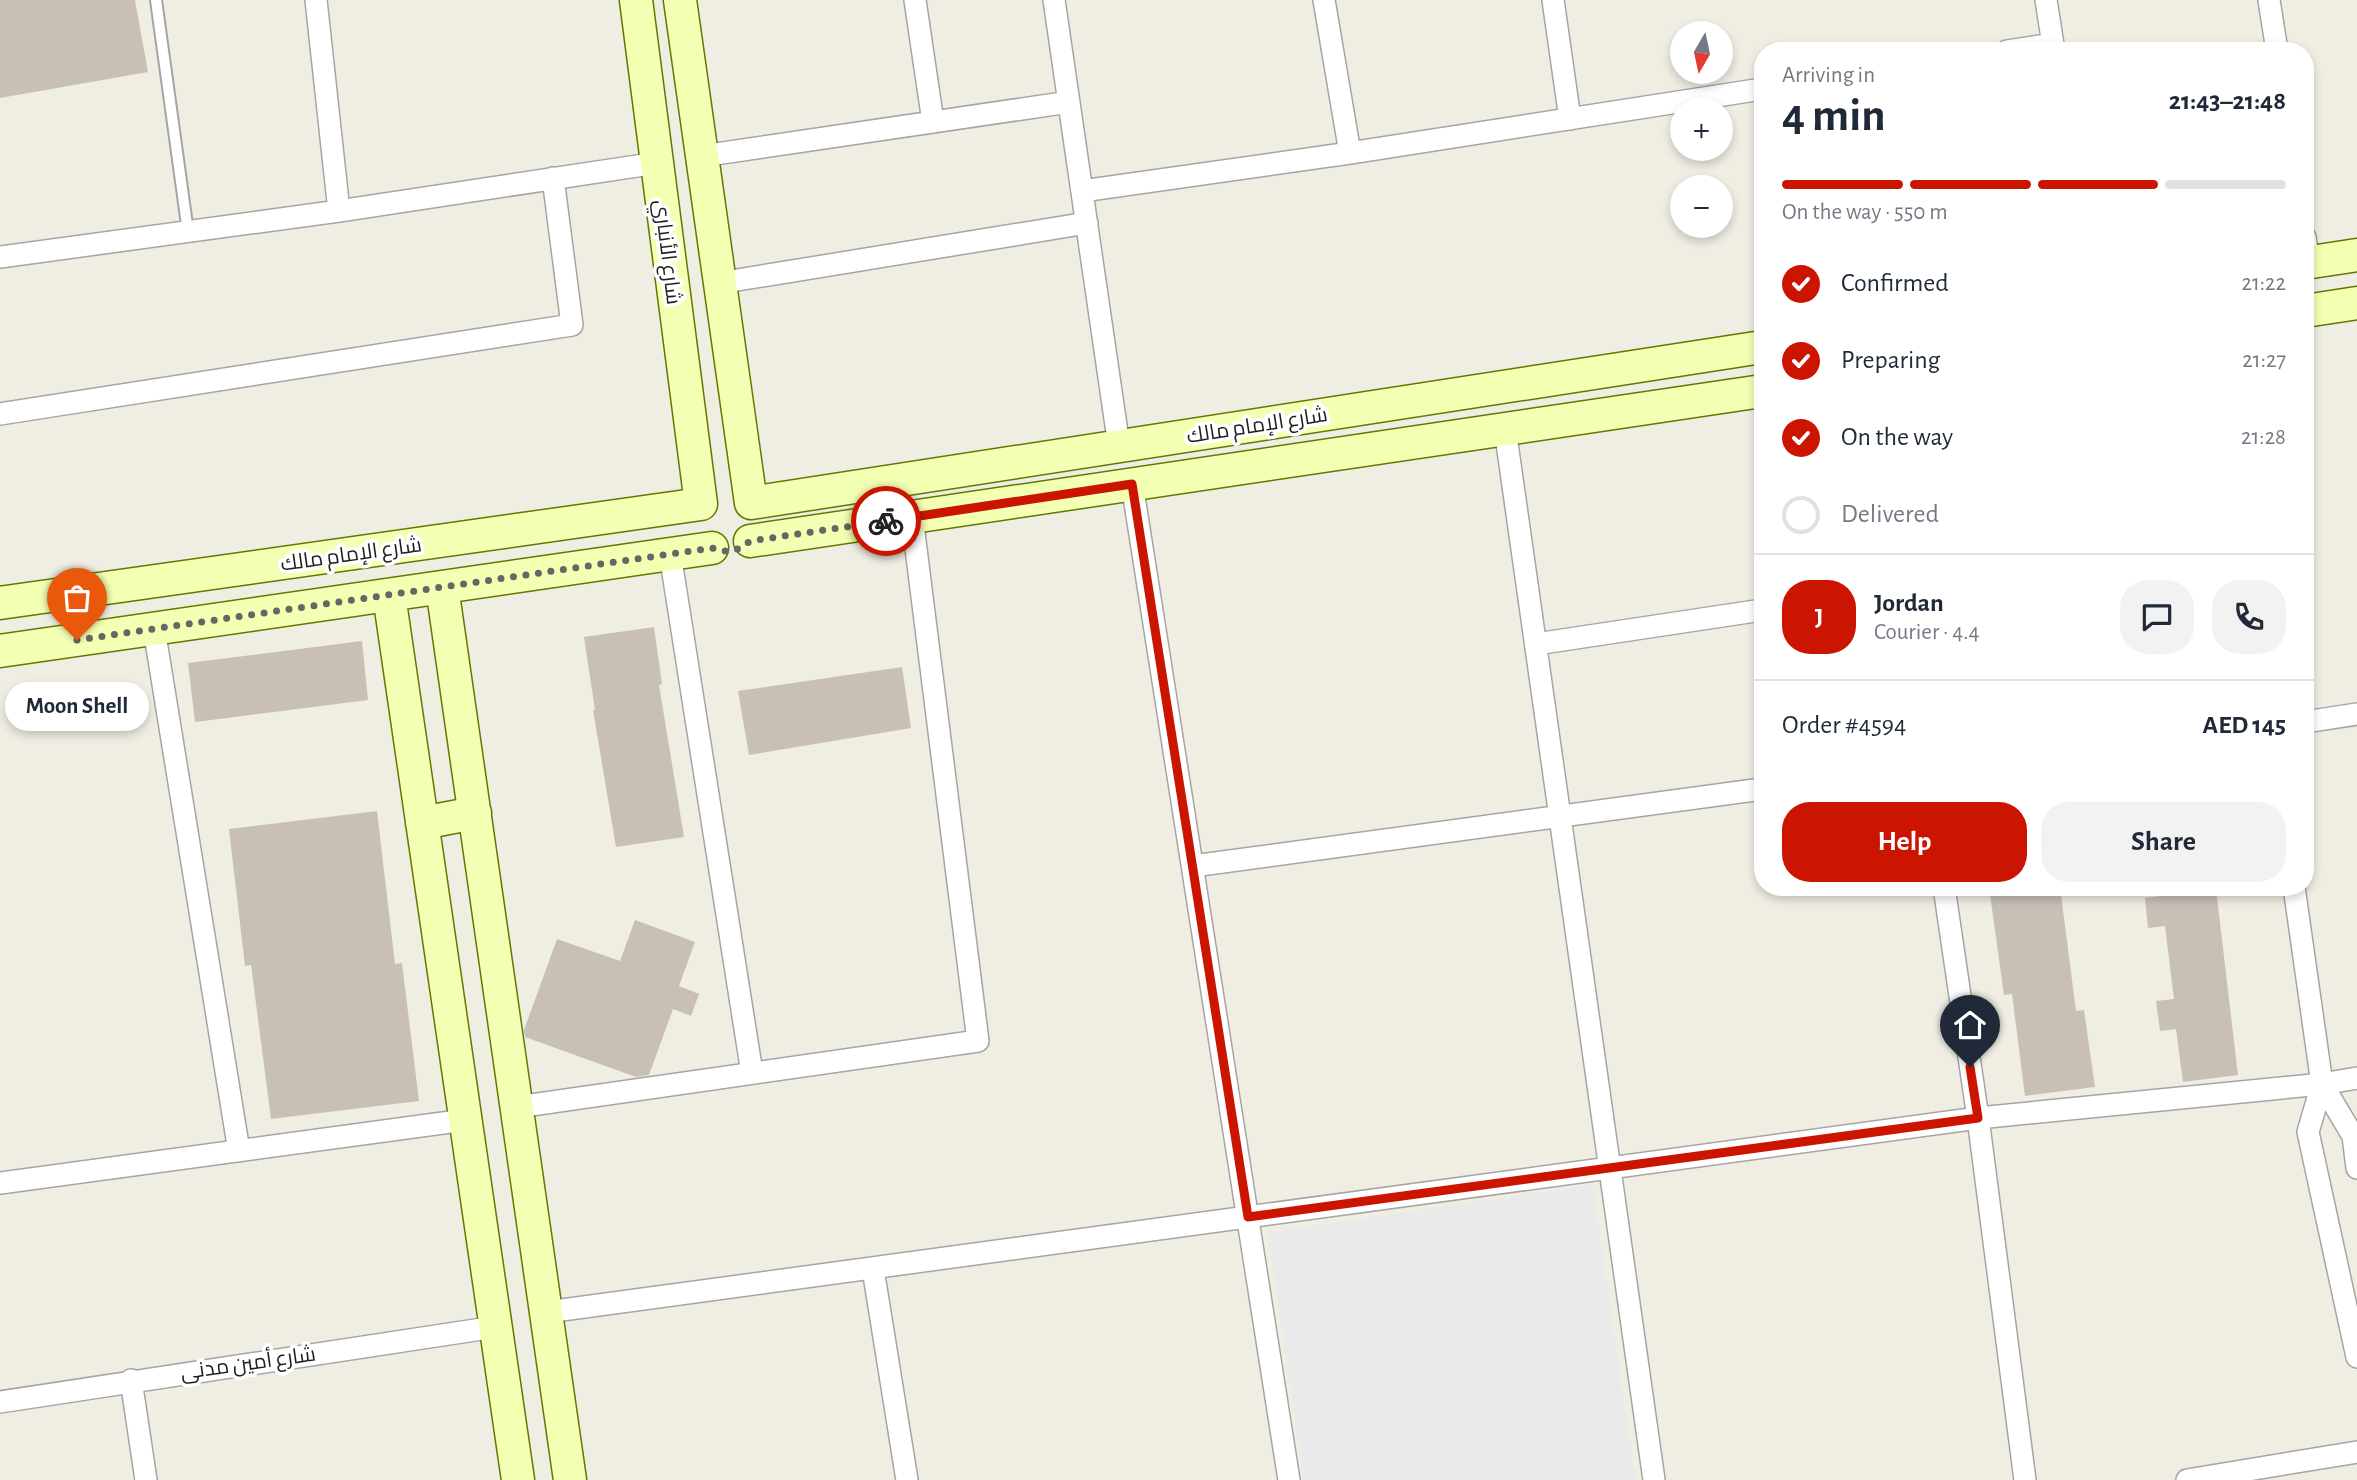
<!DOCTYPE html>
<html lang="en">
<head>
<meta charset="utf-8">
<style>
	body { margin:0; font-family:"Alegreya Sans",Cairo,sans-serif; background:#f2f2f3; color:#1f2937; height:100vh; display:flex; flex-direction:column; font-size:26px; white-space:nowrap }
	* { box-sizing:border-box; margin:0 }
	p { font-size:23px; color:#747a83 }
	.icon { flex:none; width:38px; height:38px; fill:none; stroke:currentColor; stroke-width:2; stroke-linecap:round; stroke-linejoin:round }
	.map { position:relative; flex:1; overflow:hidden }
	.details { position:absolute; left:1754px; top:42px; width:560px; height:854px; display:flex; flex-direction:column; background:#fff; border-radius:28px; box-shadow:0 4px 10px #0003 }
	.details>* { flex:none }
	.needle { width:46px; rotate:189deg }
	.controls { position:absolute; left:1670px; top:21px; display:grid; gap:14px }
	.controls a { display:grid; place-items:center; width:63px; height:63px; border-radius:50%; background:#fff; box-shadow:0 4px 10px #0003; font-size:35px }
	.pin { position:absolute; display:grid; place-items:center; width:60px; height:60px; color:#fff; margin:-72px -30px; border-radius:50% 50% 50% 0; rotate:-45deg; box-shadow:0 0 7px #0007 }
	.pin .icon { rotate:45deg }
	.courier { position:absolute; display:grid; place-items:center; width:70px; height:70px; margin:-35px; border:5px solid #cb1500; border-radius:50%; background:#fff; color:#222; box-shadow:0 2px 9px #0007 }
	.bubble { position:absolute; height:49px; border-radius:24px; background:#fff; box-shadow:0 4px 10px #0003; font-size:23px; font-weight:700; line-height:49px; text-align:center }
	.headline em { font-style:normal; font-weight:700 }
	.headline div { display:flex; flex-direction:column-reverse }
	.headline { display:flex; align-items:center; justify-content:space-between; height:119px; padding:0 28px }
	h1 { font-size:46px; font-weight:700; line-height:52px }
	.bar { display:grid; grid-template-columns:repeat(4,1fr); gap:10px 7px; align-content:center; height:84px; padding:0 28px }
	.bar i { height:9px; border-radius:5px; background:#e0e1e3 }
	.bar .active { background:#cb1500 }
	.bar p { grid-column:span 4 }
	.line { display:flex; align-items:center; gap:18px; padding:0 28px; border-top:2px solid #e0e1e3 }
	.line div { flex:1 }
	.round { display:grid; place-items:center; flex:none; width:74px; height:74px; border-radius:28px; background:#f2f2f3 }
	ol { padding:0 28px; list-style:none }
	li { display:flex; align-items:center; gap:21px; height:77px }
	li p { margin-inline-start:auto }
	li .icon { padding:7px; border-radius:50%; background:#cb1500; color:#fff; stroke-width:4 }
	li:last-child { color:#747a83 }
	li i { width:38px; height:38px; border:4px solid #e0e1e3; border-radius:50% }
	.primary-button { display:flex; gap:14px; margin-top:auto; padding:14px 28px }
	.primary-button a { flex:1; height:80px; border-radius:28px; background:#cb1500; color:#fff; font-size:28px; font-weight:700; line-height:80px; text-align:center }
	.primary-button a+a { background:#f2f2f3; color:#1f2937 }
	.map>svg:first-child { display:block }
	.parking { fill:#eaeaea }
	.building { fill:#c8c0b6 }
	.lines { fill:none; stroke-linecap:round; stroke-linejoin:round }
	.lane-casing { stroke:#a5a5a5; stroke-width:14 }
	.street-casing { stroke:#a5a5a5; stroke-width:24 }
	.secondary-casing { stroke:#607900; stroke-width:35 }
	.lane { stroke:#fff; stroke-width:10 }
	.street { stroke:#fff; stroke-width:21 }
	.secondary { stroke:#f3ffb2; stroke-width:32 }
	.done { stroke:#686663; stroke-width:7; stroke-dasharray:0 12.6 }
	.route { stroke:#cb1500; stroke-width:9 }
	.labels { text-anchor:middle; stroke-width:7; stroke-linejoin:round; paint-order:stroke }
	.street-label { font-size:21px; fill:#1e1e1e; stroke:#fff }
</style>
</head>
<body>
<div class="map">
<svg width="2357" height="1480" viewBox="0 0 2357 1480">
	<rect width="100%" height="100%" fill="#f0ede3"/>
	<path class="parking" d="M1592,1185L1636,1480H1304L1267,1232Z"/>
	<path class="building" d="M0,0H135L148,72L0,98Z
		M654,627L662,684L659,685L684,837L616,847L593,710H595L584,637Z
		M362,641L368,700L195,722L188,663Z
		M902,667L911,728L749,755L738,691Z
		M377,811L395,964L402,963L419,1101L271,1119L251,965L245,966L229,829Z
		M1989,887H2060L2076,1011L2084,1010L2095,1087L2025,1096L2012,994L2004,995Z
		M2216,889L2238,1075L2183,1082L2176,1029L2160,1031L2156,1001L2174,999L2165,926L2148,928L2145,898Z
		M635,920L695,942L679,986L699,994L691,1016L673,1009L649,1075L636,1077L525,1037L524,1030L557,939L620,961Z"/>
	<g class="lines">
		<defs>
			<path id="lane" d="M156,0L188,232"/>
			<path id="street" d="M316,0L339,211
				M915,0L933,122
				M1054,0L1119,446
				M1324,0L1350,153
				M1553,0L1570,119
				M2046,0L2054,51
				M2269,0L2277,51
				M2007,51L2053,44
				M702,156L1069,102
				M1082,191L1350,153L1762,89
				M2305,237L2309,262
				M0,257L339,211L657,163
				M719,283L1087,223
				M0,414L572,325L553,178
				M1505,429L1654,1480
				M1132,484L1289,1480
				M670,554L752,1073
				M154,629L239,1151
				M1536,644L1762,610
				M2305,722L2357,714
				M1193,866L1762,789
				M1944,887L1978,1118L2025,1480
				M2294,887L2322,1084L2353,1136L2357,1168
				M2322,1084L2308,1132L2357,1357
				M517,1107L978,1041L912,517
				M0,1183L465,1120
				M873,1269L907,1480
				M547,1312L1978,1118L2322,1084L2357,1078
				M131,1380L146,1480
				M0,1402L495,1327
				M2187,1480L2357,1452"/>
			<path id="secondary" d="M680,0L751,503L1762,347
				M2305,263L2357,255
				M2305,311L2357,303
				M750,541L1762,391
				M442,587L570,1480
				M389,595L518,1480
				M0,603L701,504L636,0
				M0,651L712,548
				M422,823L475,813"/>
		</defs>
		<use href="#lane" class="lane-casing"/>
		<use href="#street" class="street-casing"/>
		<use href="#secondary" class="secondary-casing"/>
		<use href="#lane" class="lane"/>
		<use href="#street" class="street"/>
		<use href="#secondary" class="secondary"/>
	</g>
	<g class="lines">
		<path class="done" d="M77,640L712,548C727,554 738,551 750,541L886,521"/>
		<path class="route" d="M886,521L1132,484L1248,1217L1978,1118L1970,1067"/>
	</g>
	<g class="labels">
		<g class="street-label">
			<text transform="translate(668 252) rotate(83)" y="7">شارع الأنباري</text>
			<text transform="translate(1257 425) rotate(-9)" y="7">شارع الإمام مالك</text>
			<text transform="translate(351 554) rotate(-8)" y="7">شارع الإمام مالك</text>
			<text transform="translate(248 1363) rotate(-8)" y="7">شارع أمين مدنى</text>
		</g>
	</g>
</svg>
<div class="controls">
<a><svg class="needle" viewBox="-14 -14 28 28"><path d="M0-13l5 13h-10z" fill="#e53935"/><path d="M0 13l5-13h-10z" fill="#747a83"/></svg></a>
<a>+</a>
<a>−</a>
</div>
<div class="pin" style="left:77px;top:640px;background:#ea580c"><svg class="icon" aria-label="bag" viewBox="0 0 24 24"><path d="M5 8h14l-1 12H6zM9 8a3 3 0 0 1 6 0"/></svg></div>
<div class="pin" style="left:1970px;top:1067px;background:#1f2937"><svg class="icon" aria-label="home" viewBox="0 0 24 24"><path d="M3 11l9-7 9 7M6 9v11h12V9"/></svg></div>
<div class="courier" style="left:886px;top:521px"><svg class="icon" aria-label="bike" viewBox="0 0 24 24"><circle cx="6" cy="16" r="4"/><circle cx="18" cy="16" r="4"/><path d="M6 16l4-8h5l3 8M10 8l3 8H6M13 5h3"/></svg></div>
<div class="bubble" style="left:5px;top:682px;width:144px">Moon Shell</div>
<section class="details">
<div class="headline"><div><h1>4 min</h1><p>Arriving in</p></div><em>21:43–21:48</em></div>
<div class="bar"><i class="active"></i><i class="active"></i><i class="active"></i><i></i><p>On the way · 550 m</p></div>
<ol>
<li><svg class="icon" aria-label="check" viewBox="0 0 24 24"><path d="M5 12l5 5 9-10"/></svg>Confirmed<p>21:22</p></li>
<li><svg class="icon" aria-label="check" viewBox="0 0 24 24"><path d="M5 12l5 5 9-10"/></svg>Preparing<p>21:27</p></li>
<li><svg class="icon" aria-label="check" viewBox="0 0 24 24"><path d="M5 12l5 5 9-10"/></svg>On the way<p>21:28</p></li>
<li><i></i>Delivered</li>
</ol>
<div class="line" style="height:126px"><b class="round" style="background:#cb1500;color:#fff">J</b><div><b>Jordan</b><p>Courier · 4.4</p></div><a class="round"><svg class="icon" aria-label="chat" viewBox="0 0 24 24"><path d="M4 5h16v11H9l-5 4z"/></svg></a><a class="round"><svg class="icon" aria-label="phone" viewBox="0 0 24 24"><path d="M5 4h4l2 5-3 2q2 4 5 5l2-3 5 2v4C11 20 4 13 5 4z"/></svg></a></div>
<div class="line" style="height:91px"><div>Order #4594</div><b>AED 145</b></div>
<div class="primary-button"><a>Help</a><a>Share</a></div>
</section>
</div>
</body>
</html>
